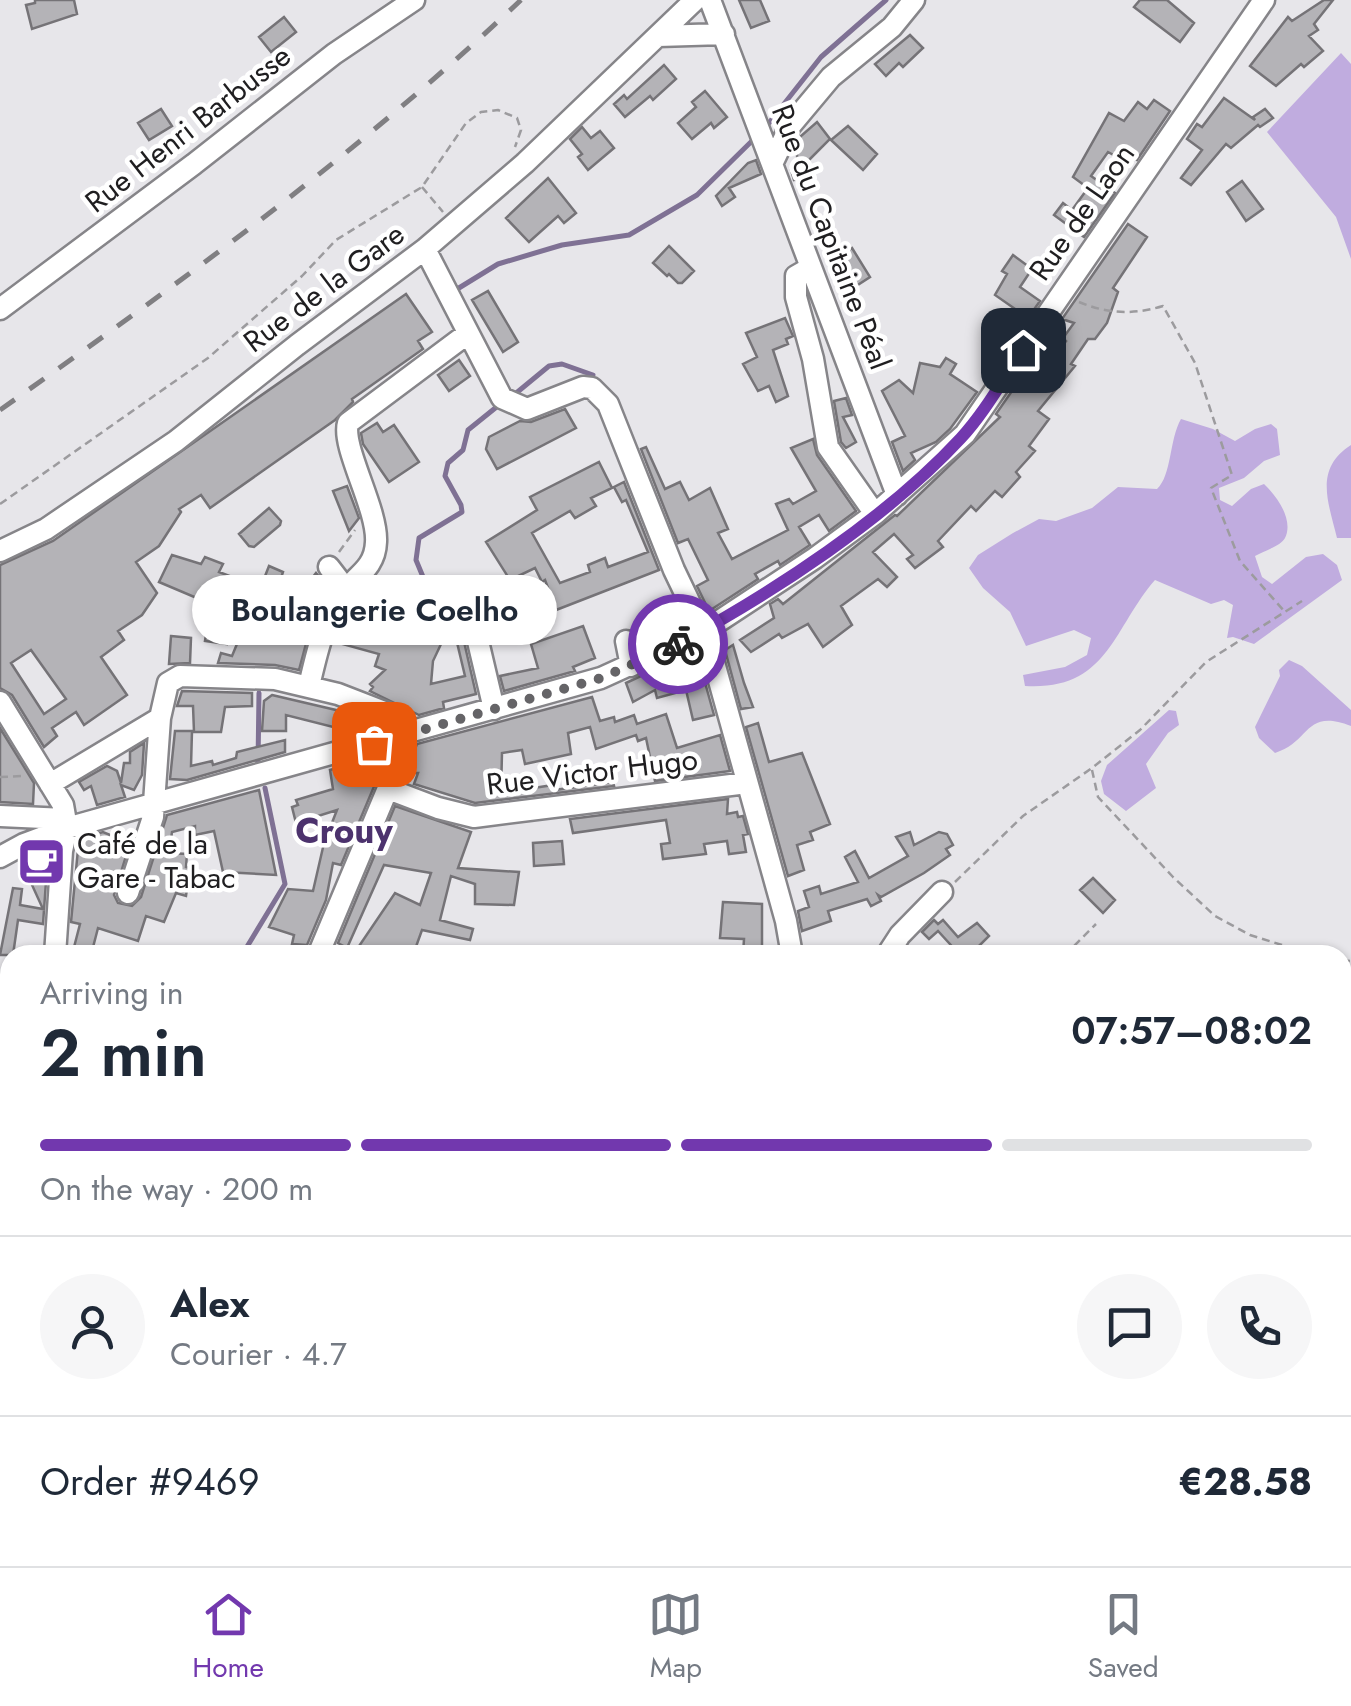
<!DOCTYPE html>
<html lang="en">
<head>
<meta charset="utf-8">
<style>
	body { margin:0; font-family:Jost,sans-serif; background:#f6f6f7; color:#1f2937; height:100vh; display:flex; flex-direction:column; font-size:38px; white-space:nowrap }
	* { box-sizing:border-box; margin:0 }
	p { font-size:32px; color:#747a83 }
	.icon { flex:none; width:55px; height:55px; fill:none; stroke:currentColor; stroke-width:2; stroke-linecap:round; stroke-linejoin:round }
	.map { position:relative; flex:1; overflow:hidden }
	.side { position:absolute; left:0px; top:945px; width:1352px; height:622px; display:flex; flex-direction:column; background:#fff; border-radius:30px 30px 0 0; box-shadow:0 2px 8px #0004 }
	.side>* { flex:none }
	.pin { position:absolute; display:grid; place-items:center; width:85px; height:85px; color:#fff; margin:-42px; border-radius:20px; box-shadow:0 5px 15px #0006 }
	.courier { position:absolute; display:grid; place-items:center; width:100px; height:100px; margin:-50px; border:8px solid #7238ae; border-radius:50%; background:#fff; color:#222; box-shadow:0 2px 12px #0007 }
	.bubble { position:absolute; height:70px; border-radius:35px; background:#fff; box-shadow:0 2px 8px #0004; font-size:32px; font-weight:600; line-height:70px; text-align:center }
	.headline em { font-style:normal; font-weight:600 }
	.headline div { display:flex; flex-direction:column-reverse }
	.headline { display:flex; align-items:center; justify-content:space-between; height:170px; padding:0 40px }
	h1 { font-size:65px; font-weight:600; line-height:75px }
	.bar { display:grid; grid-template-columns:repeat(4,1fr); gap:15px 10px; align-content:center; height:120px; padding:0 40px }
	.bar i { height:12px; border-radius:8px; background:#e0e1e3 }
	.bar .selected { background:#7238ae }
	.bar p { grid-column:span 4 }
	.line { display:flex; align-items:center; gap:25px; padding:0 40px; border-top:2px solid #e0e1e3 }
	.line div { flex:1 }
	.round { display:grid; place-items:center; flex:none; width:105px; height:105px; border-radius:52px; background:#f6f6f7 }
	.tabs { display:flex; justify-content:space-around; align-items:center; height:140px; border-top:2px solid #e0e1e3; background:#fff; font-size:28px; color:#747a83 }
	.tabs a { display:grid; justify-items:center; gap:5px }
	.tabs .selected { color:#7238ae }
	.map>svg:first-child { display:block }
	.built { fill:#dcd8e3 }
	.green { fill:#dbccf3 }
	.forest { fill:#c0acdf }
	.lines { fill:none; stroke-linecap:round; stroke-linejoin:round }
	.stream { stroke:#7f7194; stroke-width:5 }
	.building { fill:#b4b3b7; stroke:#757377; stroke-width:2.5; fill-rule:evenodd }
	.minor-casing { stroke:#868589; stroke-width:25 }
	.path { stroke:#9c9b9e; stroke-width:2.5; stroke-dasharray:8 5; stroke-linecap:butt }
	.minor { stroke:#fff; stroke-width:20 }
	.rail { stroke:#807f82; stroke-width:5; stroke-dasharray:18 18; stroke-linecap:butt }
	.done { stroke:#656467; stroke-width:10; stroke-dasharray:0 18 }
	.route { stroke:#7238ae; stroke-width:12 }
	.labels { text-anchor:middle; stroke-width:9; stroke-linejoin:round; paint-order:stroke }
	.street-label { font-size:30px; fill:#1f1e20; stroke:#fff }
	.poi-label { font-size:30px; fill:#1f1e20; stroke:#fff; text-anchor:start }
	.quarter-label { font-size:35px; font-weight:bold; fill:#4c326d; stroke:#fff }
</style>
</head>
<body>
<div class="map">
<svg width="1351" height="1566" viewBox="0 0 1351 1566">
	<rect width="100%" height="100%" fill="#e7e6ea"/>
	<path class="built" d="M883,1558H1227L1226,1566H879Z"/>
	<path class="green" d="M1343,1363H1351V1566H1226L1227,1558H1342Z
		M0,1402L10,1403V1558H178L176,1566H0Z"/>
	<path class="forest" d="M1341,53L1351,64V259L1336,217L1267,132Z
		M1181,419L1213,429L1235,441L1255,429L1271,424L1277,429L1280,455L1264,461L1244,478L1219,488L1220,500L1232,506L1251,489L1264,484C1277,496 1294,520 1285,538C1281,546 1263,551 1255,556L1262,577L1272,584L1306,557L1323,554L1337,565L1342,580L1254,644L1233,637L1227,638L1233,605L1224,600L1211,604L1155,580C1113,628 1108,691 1025,686L1023,675L1065,667L1087,655L1091,638L1074,630L1026,646L1010,612L983,588L969,568L978,555L1013,533L1039,519L1056,521L1092,508L1118,487L1157,489C1172,475 1169,440 1181,419Z
		M1351,445V538H1337C1328,501 1314,469 1351,445Z
		M1289,660L1302,666L1351,710V726C1304,708 1311,742 1275,753L1259,738L1255,727L1280,676L1279,670Z
		M1169,710L1176,711L1179,725L1168,733L1146,764L1156,788L1126,811L1104,794L1101,781L1107,765Z"/>
	<g class="lines">
		<path class="stream" d="M765,128L821,57L886,0
			M454,291L498,264L562,245L629,235L697,195L757,136
			M515,394L549,366L562,364L593,375
			M433,601L416,560L419,538L462,512L461,505L445,476L448,463L463,450L468,430L499,405
			M420,638L431,617
			M258,765L259,693
			M242,955L285,884L265,788
			M0,1112L10,1095"/>
	</g>
	<path class="building" d="M35,0H74L77,14L32,29L26,5L35,3Z
		M739,0H760L769,21L751,28Z
		M1140,0H1167L1194,23L1180,42L1134,7Z
		M1324,0H1333L1314,24L1318,30L1309,36L1323,51L1304,67L1301,64L1276,86L1250,66L1288,17L1292,21Z
		M284,17L296,32L271,52L259,37Z
		M910,35L923,48L903,67L899,63L886,76L875,64Z
		M664,65L676,79L653,100L650,96L625,117L614,104L624,95L627,99Z
		M705,91L727,117L714,128L711,123L692,139L678,123L696,107L692,102Z
		M1224,98L1255,120L1253,117L1265,109L1273,118L1260,127L1258,125L1231,148L1226,144L1191,185L1181,178L1202,150L1187,139L1197,124L1202,127Z
		M1154,100L1170,111L1137,160L1125,152L1121,159L1108,152L1091,176L1115,193L1084,237L1054,215L1063,203L1072,210L1088,188L1073,177L1109,113L1124,121L1138,102L1147,109Z
		M161,109L172,126L149,140L138,123Z
		M817,122L830,139L806,163L809,176L794,180L791,170L798,165L796,146L801,136Z
		M848,126L877,154L863,170L831,140Z
		M582,127L591,138L600,131L614,148L588,170L578,157L582,154L570,139Z
		M756,160L761,174L729,188L735,197L722,206L716,196L748,163Z
		M548,178L576,213L564,223L558,216L529,242L506,218Z
		M1242,181L1263,209L1246,221L1227,192Z
		M1128,224L1147,237L1113,288L1118,292L1107,323L1095,339H1088L1071,364L1075,366L1038,411L1049,419L1029,446L1035,451L1016,472L1020,477L1002,497L995,491L976,511L971,506L938,541L943,547L915,568L907,559L913,555L894,534L873,552L897,577L887,587L878,579L841,606L852,625L823,647L808,624L782,638L779,634L751,652L740,640L774,618L770,604L778,599L783,604L895,515L897,516L1000,417L996,414L1019,381L1030,388L1066,341L1063,338L1074,323L1062,319Z
		M669,246L694,271L682,283H678L669,274L667,276L653,263Z
		M852,248L870,277L853,288L835,259Z
		M1013,255L1032,269L1020,287L1040,301L1028,318L995,295L1007,274L1002,271Z
		M488,291L518,342L503,352L472,300Z
		M406,294L432,332L418,341L423,349L352,399L353,402L335,420L210,508L201,495L179,509L181,512L159,546L136,562L157,593L142,615L118,631L124,640L101,657L127,695L84,725L76,712L52,728L57,736L44,747L12,695L0,688V565L53,541ZM31,650L66,699L44,714L11,663Z
		M785,318L793,336L786,339L788,344L773,350L788,396L776,402L769,386L758,391L743,364L757,357L746,333Z
		M946,358L956,364L950,374L977,392L950,429L936,442L911,453L915,460L903,471L892,442L905,436L882,391L899,380L913,393L920,363L940,367Z
		M459,360L470,376L449,391L438,375Z
		M846,398L852,415L843,417L856,442L846,448L841,442L834,401Z
		M565,409L576,428L497,469L486,449L489,437L520,421L531,422Z
		M377,423L383,432L394,425L419,462L389,482L363,444L361,433Z
		M813,439L817,455L856,511L829,531L819,515L799,527L810,545L780,565L778,561L755,574L758,579L709,611L697,586L708,580L688,539L678,543L641,449L646,447L665,489L680,482L689,500L710,488L728,529L718,533L732,559L788,530L776,504L789,499L793,504L816,491L791,448Z
		M599,462L612,488L591,498L596,506L575,518L570,511L532,533L560,583L590,572L588,565L605,558L608,567L648,552L626,500L622,502L614,487L624,482L659,570L556,610L545,580L542,582L535,568L510,580L486,542L537,510L530,497Z
		M347,486L359,518L349,531L333,491Z
		M269,508L281,521L280,525L254,547L249,546L239,534Z
		M172,555L201,564L205,557L223,564L219,572L240,580L227,644L205,641L211,604L159,582Z
		M269,566L283,572L282,575L309,582L316,573L329,589L311,625L299,670L275,665L218,663L221,653L232,656L249,615L273,621L283,599L260,589Z
		M509,589L512,608L487,619L481,595Z
		M348,610L402,628L407,640L430,634L442,642L433,661L431,684L465,676L450,613L457,611L476,694L443,702L444,708L419,715L370,691L373,687L370,684L385,670L375,666L379,654L335,642Z
		M583,626L595,658L573,667L575,671L504,691L500,676L538,668L531,644Z
		M171,636L191,638L190,663L169,664Z
		M733,645L744,683L753,707L741,709L725,650Z
		M696,650L714,715L693,720L686,690L657,698L655,690L633,702L626,683Z
		M182,691L252,693V706L225,707L221,732H194L193,706H177Z
		M272,695L353,714L349,731L286,715V731H262L264,701Z
		M592,697L600,721L614,717L615,722L634,715L637,724L666,714L677,748L720,735L730,771L655,781L646,738L638,741L636,735L596,749L590,727L568,733L571,754L525,764L522,750L502,753L501,793L553,785L554,790L613,782L614,786L475,803L414,784L418,773H411L412,756L417,744Z
		M758,723L769,762L802,753L830,824L810,832L813,840L797,845L804,870L788,876L746,727Z
		M0,728L34,783L33,804L0,802Z
		M175,731H192L191,766L212,761L213,765L236,758L237,752L285,740V752L187,780L170,779Z
		M144,743L142,775L134,790L121,785L125,797L97,805L91,786L84,790L79,782L107,766L117,771L121,783L124,763H130V752Z
		M373,758L381,765L378,777L341,865L333,863L326,900L307,945L292,944L294,935L269,927L288,889L313,891L324,843L337,810L296,823L292,807L298,805L296,800L333,789L330,770Z
		M259,790L276,875L223,872L214,831L195,835V826L172,832L169,853L187,854L186,867L190,868L186,896L176,893L164,922L146,916L138,941L98,928L91,955H72L80,924L71,922L79,839L103,832L130,843L114,895L118,903L132,906L141,897L167,815Z
		M728,799L727,814L737,812L738,817L743,816L748,834L743,835L746,852L729,854L727,841L704,844L706,854L663,859L661,844L670,843L666,820L573,833L570,819Z
		M395,806L471,832L458,868L519,872L514,905L475,904V884L451,876L440,920L473,929L470,940L422,930L413,955H353L395,893L420,905L431,873L384,865L347,948L338,943Z
		M910,832L914,845L939,832L947,834L953,845L946,849L950,855L924,873L881,897L878,895L881,901L871,906L867,899L828,911L831,921L802,931L798,911L809,907L804,891L819,886L821,894L858,882L845,857L855,851L869,878L908,856L896,837Z
		M562,841L564,864L534,866L533,843Z
		M48,853L43,924L18,920L13,955H0L13,888L22,889L20,905L43,909L22,863Z
		M1093,878L1115,900L1103,913L1080,890Z
		M723,902L762,904V955H743L744,939L720,938Z
		M934,920L938,924L943,920L958,937L977,923L989,936L970,955H960L938,931L929,939L922,932Z"/>
	<g class="lines">
		<defs>
			<path id="minor" d="M710,0L897,495
				M658,36L724,34
				M772,164L790,126L831,77L892,27L914,0
				M425,249L502,398L527,409L583,387L592,388L608,404L674,570L708,641L786,921L792,955
				M810,268L796,276V297L813,359L828,447L875,514
				M0,309L194,164L334,54L414,0
				M0,551L46,529L176,441L297,345L425,249L525,163L695,0
				M329,567L346,589
				M346,589L411,617H419C432,606 451,592 468,599L494,709
				M626,641L631,666
				M309,686C316,656 323,625 339,598C352,577 375,571 376,542C378,509 341,447 348,423L467,334
				M0,702L63,805L67,828L62,851L55,955
				M50,784L160,718L168,683L180,676L275,679L338,694L387,713L399,723L403,736
				M388,789L438,808L474,817L747,783
				M0,816L65,819
				M0,857L24,844L67,828L601,678L704,631L815,558L875,514L965,434L1264,0
				M128,893L153,817L160,718
				M318,955L391,781L403,736
				M887,955L900,935L942,892
				M0,1070L10,1052
				M1342,1181L1351,1183
				M0,1184L10,1186
				M1342,1352L1351,1353
				M1097,1558L1109,1566
				M187,1566L189,1558
				M563,1566L565,1558
				M793,1566L800,1558"/>
		</defs>
		<use href="#minor" class="minor-casing"/>
		<path class="path" d="M422,187L443,212
			M1079,302C1108,314 1133,315 1163,306L1195,363L1232,475L1211,488L1240,561L1285,612
			M0,504L208,358L302,276L336,240L422,187L466,123L481,112L498,110L517,118L521,130L515,147
			M339,552L355,530
			M1092,770L1098,797L1173,877L1215,916L1250,935L1314,955
			M0,777L22,776
			M955,882L1023,816L1092,768L1140,730L1206,662L1302,601
			M1065,955L1096,924
			M1342,960L1351,961
			M1057,1558V1564L1065,1566"/>
		<use href="#minor" class="minor"/>
		<path class="rail" d="M0,410C181,282 359,153 521,0"/>
	</g>
	<g class="lines">
		<path class="done" d="M374,744L601,678L678,644"/>
		<path class="route" d="M678,644C774,592 887,518 961,438C985,412 1003,379 1023,350"/>
	</g>
	<defs>
		<symbol id="cafe-square" viewBox="-11 -11 22 22"><rect x="-9" y="-9" width="18" height="18" rx="4" fill="#7238ae" stroke="#fff"/><path d="M-5.5-4.5H6V0H3Q3 3.5 0 3.5H-2.5Q-5.5 3.5-5.5 0ZM3-3.2v2h1.7v-2ZM-6 4.5H4V6H-6Z" fill="#fff"/></symbol>
	</defs>
	<g fill-rule="evenodd">
		<use href="#cafe-square" x="14" y="834" width="55" height="55"/>
	</g>
	<g class="labels">
		<g class="street-label">
			<text transform="translate(188 129) rotate(-38)" y="10">Rue Henri Barbusse</text>
			<text transform="translate(1082 212) rotate(-55)" y="10">Rue de Laon</text>
			<text transform="translate(831 237) rotate(69)" y="10">Rue du Capitaine Péal</text>
			<text transform="translate(324 288) rotate(-37)" y="10">Rue de la Gare</text>
			<text transform="translate(592 772) rotate(-7)" y="10">Rue Victor Hugo</text>
		</g>
		<g class="poi-label">
			<text x="77" y="854">Café de la<tspan x="77" dy="34">Gare - Tabac</tspan></text>
		</g>
		<g class="quarter-label">
			<text x="344" y="843">Crouy</text>
		</g>
	</g>
</svg>
<div class="pin" style="left:374px;top:744px;background:#ea580c"><svg class="icon" aria-label="bag" viewBox="0 0 24 24"><path d="M5 8h14l-1 12H6zM9 8a3 3 0 0 1 6 0"/></svg></div>
<div class="pin" style="left:1023px;top:350px;background:#1f2937"><svg class="icon" aria-label="home" viewBox="0 0 24 24"><path d="M3 11l9-7 9 7M6 9v11h12V9"/></svg></div>
<div class="courier" style="left:678px;top:644px"><svg class="icon" aria-label="bike" viewBox="0 0 24 24"><circle cx="6" cy="16" r="4"/><circle cx="18" cy="16" r="4"/><path d="M6 16l4-8h5l3 8M10 8l3 8H6M13 5h3"/></svg></div>
<div class="bubble" style="left:192px;top:575px;width:365px">Boulangerie Coelho</div>
<section class="side">
<div class="headline"><div><h1>2 min</h1><p>Arriving in</p></div><em>07:57–08:02</em></div>
<div class="bar"><i class="selected"></i><i class="selected"></i><i class="selected"></i><i></i><p>On the way · 200 m</p></div>
<div class="line" style="height:180px"><a class="round"><svg class="icon" aria-label="person" viewBox="0 0 24 24"><circle cx="12" cy="8" r="4"/><path d="M4 21q1-7 8-7t8 7"/></svg></a><div><b>Alex</b><p>Courier · 4.7</p></div><a class="round"><svg class="icon" aria-label="chat" viewBox="0 0 24 24"><path d="M4 5h16v11H9l-5 4z"/></svg></a><a class="round"><svg class="icon" aria-label="phone" viewBox="0 0 24 24"><path d="M5 4h4l2 5-3 2q2 4 5 5l2-3 5 2v4C11 20 4 13 5 4z"/></svg></a></div>
<div class="line" style="height:130px"><div>Order #9469</div><b>€28.58</b></div>
</section>
</div>
<nav class="tabs">
<a class="selected"><svg class="icon" aria-label="home" viewBox="0 0 24 24"><path d="M3 11l9-7 9 7M6 9v11h12V9"/></svg>Home</a>
<a><svg class="icon" aria-label="map" viewBox="0 0 24 24"><path d="M3 6l6-2 6 2 6-2v14l-6 2-6-2-6 2zM9 4v14M15 6v14"/></svg>Map</a>
<a><svg class="icon" aria-label="saved" viewBox="0 0 24 24"><path d="M7 4h10v16l-5-4-5 4z"/></svg>Saved</a>
</nav>
</body>
</html>
